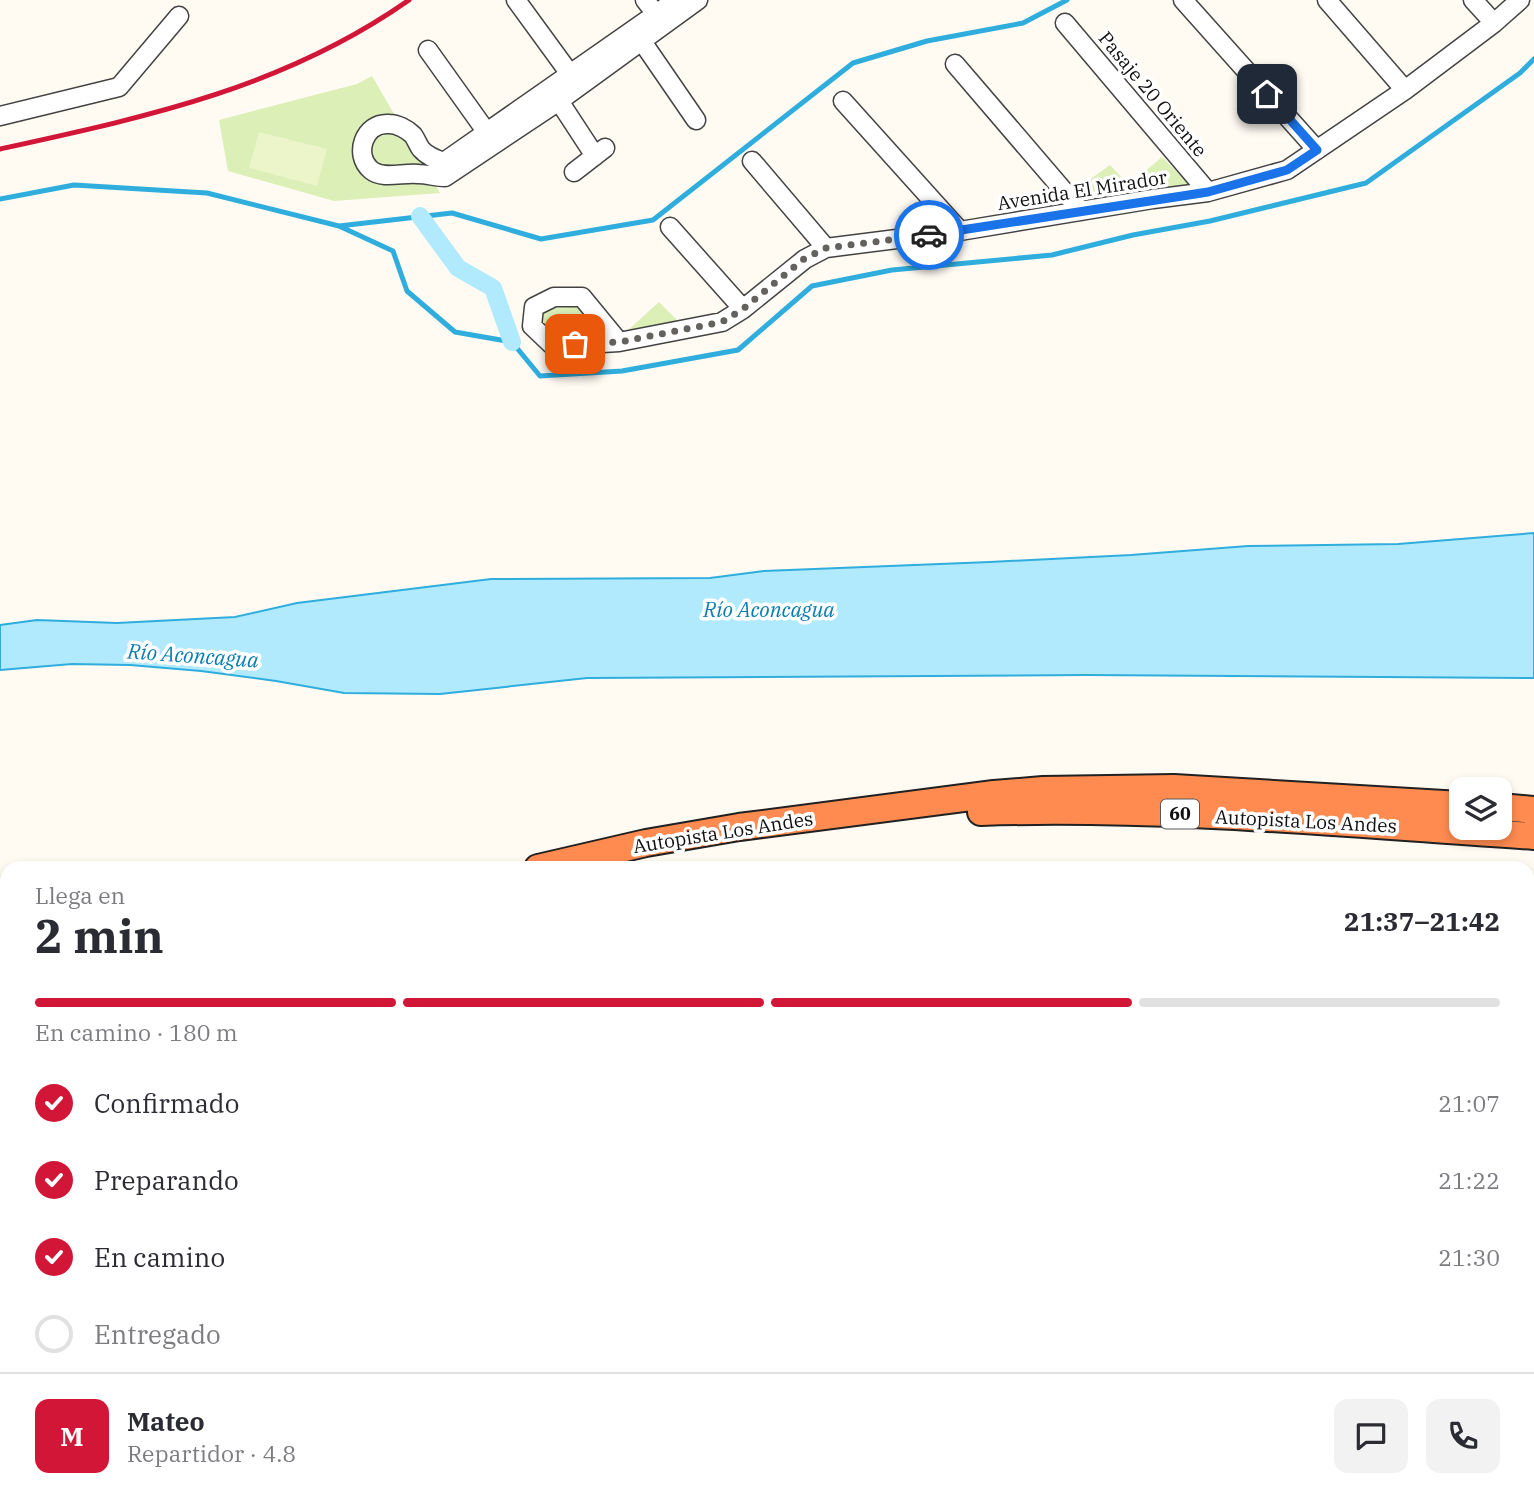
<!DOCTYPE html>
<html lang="es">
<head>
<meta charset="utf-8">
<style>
	body { margin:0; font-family:"IBM Plex Serif",serif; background:#f2f2f3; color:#2b2b33; height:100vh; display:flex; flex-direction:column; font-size:26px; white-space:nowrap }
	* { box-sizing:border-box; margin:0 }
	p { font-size:23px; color:#7c7c81 }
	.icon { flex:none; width:38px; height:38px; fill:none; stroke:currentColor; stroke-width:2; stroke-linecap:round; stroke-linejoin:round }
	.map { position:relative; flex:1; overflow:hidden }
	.drawer { position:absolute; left:0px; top:861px; width:1535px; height:651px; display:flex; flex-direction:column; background:#fff; border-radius:21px 21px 0 0; box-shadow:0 4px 10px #0003 }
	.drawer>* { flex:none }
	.buttons { position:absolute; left:1449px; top:777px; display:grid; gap:14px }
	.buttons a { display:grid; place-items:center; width:63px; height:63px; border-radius:14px; background:#fff; box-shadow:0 4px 10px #0003; font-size:35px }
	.pin { position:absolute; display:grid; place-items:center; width:60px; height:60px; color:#fff; margin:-30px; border-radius:14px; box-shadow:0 4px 10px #0006 }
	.courier { position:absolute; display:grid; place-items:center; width:70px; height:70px; margin:-35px; border:5px solid #1a73e8; border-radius:50%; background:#fff; color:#222; box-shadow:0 2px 9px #0007 }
	.head em { font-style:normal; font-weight:700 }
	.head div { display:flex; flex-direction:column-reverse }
	.head { display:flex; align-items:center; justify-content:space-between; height:119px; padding:0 35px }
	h1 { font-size:46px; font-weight:700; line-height:52px }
	.bar { display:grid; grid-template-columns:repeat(4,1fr); gap:10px 7px; align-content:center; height:84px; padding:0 35px }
	.bar i { height:9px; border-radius:5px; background:#e1e1e2 }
	.bar .active { background:#d21637 }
	.bar p { grid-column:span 4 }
	.line { display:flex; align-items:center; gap:18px; padding:0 35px; border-top:2px solid #e1e1e2 }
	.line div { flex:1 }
	.round { display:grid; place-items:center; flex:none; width:74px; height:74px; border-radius:14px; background:#f2f2f3 }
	ol { padding:0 35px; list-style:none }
	li { display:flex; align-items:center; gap:21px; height:77px }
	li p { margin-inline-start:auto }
	li .icon { padding:7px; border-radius:50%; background:#d21637; color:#fff; stroke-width:4 }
	li:last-child { color:#7c7c81 }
	li i { width:38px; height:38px; border:4px solid #e1e1e2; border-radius:50% }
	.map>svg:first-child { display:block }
	.farmland { fill:#f9f0cf }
	.green { fill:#dbefb7 }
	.pitch { fill:#ecf5ca }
	.water { fill:#b1eafd; stroke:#2faddd; stroke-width:2 }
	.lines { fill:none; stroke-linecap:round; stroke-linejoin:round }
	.stream { stroke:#2faddd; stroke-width:5 }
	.canal { stroke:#b1eafd; stroke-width:18 }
	.minor-casing { stroke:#434343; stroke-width:21 }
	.highway-casing { stroke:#212121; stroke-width:30 }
	.minor { stroke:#fff; stroke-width:18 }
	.highway { stroke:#ff8b51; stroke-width:26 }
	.rail { stroke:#d21637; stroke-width:5 }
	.done { stroke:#64625f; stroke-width:7; stroke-dasharray:0 12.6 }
	.route { stroke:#1a73e8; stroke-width:9 }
	.labels { text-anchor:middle; stroke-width:7; stroke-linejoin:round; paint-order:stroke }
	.shield { fill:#fff; stroke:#585858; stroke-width:2 }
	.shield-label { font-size:18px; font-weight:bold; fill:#101010 }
	.street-label { font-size:19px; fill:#101010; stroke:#fff }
	.water-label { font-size:21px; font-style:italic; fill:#097db2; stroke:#fff }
</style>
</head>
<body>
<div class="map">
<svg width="1534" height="1512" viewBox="0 0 1534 1512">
	<rect width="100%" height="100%" fill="#fffbf3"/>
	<path class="farmland" d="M1528,909H1534V1512H456L444,1505H1528Z
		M7,1315V1431L0,1426V1330Z
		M130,1505H209L204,1512H136Z
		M257,1505H407L415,1512H257Z"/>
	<path class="green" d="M372,76L440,193L334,201L228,171L219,120L357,84Z
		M1162,157L1189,184L1084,202L1074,191L1110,165L1129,185Z
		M659,302L681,324L627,331Z
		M582,306L600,328L596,336L556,339L544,328L541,313L556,308Z"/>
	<path class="pitch" d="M259,132L327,149L317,186L249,168Z"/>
	<path class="water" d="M1534,533V678L1086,675L587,678L440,694L344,693L276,681L201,671L130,665L72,664L0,670V625L37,620L117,623L235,617L297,603L491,579L710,578L764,571L990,562L1131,555L1248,546L1398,544Z"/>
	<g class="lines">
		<path class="stream" d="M0,199L74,185L207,193L339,226L452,213L541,239L653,220L853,63L927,41L1023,23L1067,0
			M339,226L393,251L407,291L455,332L512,342L540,376L622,371L738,350L812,286L892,270L1052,255L1133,235L1210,221L1366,183L1520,73L1534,59"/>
		<path class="canal" d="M420,216L458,268L493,288L512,342"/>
		<defs>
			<path id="minor" d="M516,0L570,74
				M645,0L656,14L641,40L696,120
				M676,0L444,162C435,159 427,156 421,149C418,145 416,139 413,135C407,129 397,124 389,124C364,122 353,155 371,170C383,180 404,172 418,174C427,174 436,177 445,177L559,101L698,0
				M1183,0L1317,150
				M1327,0L1405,90
				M1473,0L1494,23
				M1065,23L1208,192
				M428,50L493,141
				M955,64L1081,211
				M559,101L595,156
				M843,101L960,231
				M0,116L119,87L179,16
				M752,161L826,248
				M574,172L605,148
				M670,227L743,309
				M619,342L582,297H554L534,307L532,326L553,346L619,342L722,322L743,309L805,259L826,248L960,231L1153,199L1208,192L1287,170L1405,90L1494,23L1520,0"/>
			<path id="highway" d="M1500,807L1534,810
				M981,812C1165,806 1350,824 1534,836
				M538,868L646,843L739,827L994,794L1043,790L1174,788L1461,805
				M0,959H7"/>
		</defs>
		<use href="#minor" class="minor-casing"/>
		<use href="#highway" class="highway-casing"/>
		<use href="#minor" class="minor"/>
		<use href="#highway" class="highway"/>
		<path class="rail" d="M0,149C146,117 284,88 409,0"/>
	</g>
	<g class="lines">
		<path class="done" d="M575,344L620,342L722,322L743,309L804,259L826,248L929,235"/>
		<path class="route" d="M929,235L1208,192L1287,170L1317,150L1267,94"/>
	</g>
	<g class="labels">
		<rect class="shield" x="1161" y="799.5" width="38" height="29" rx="5"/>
		<g class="shield-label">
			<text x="1180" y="820">60</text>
		</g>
		<g class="street-label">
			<text transform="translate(1153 94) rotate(50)" y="7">Pasaje 20 Oriente</text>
			<text transform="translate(1082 190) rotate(-9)" y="7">Avenida El Mirador</text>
			<text transform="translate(1306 821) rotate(3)" y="7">Autopista Los Andes</text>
			<text transform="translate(723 832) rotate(-9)" y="7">Autopista Los Andes</text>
		</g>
		<g class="water-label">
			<text x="769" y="617">Río Aconcagua</text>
			<text transform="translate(193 656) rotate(4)" y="7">Río Aconcagua</text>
		</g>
	</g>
</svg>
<div class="buttons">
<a><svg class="icon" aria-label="layers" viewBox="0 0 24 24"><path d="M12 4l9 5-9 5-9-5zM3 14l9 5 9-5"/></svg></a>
</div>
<div class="pin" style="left:575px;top:344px;background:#ea580c"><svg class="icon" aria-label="bag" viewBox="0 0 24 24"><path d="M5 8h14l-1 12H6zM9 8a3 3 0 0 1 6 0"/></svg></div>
<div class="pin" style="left:1267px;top:94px;background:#1f2937"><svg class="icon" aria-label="home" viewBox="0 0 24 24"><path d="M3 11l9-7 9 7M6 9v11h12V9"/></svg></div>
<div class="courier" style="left:929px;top:235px"><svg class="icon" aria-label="car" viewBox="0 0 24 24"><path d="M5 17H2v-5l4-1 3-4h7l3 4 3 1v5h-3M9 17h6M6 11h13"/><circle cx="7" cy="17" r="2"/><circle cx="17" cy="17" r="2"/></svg></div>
<section class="drawer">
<div class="head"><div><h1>2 min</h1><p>Llega en</p></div><em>21:37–21:42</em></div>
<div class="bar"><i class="active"></i><i class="active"></i><i class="active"></i><i></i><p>En camino · 180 m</p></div>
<ol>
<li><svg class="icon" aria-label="check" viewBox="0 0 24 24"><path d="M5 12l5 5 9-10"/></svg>Confirmado<p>21:07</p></li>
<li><svg class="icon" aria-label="check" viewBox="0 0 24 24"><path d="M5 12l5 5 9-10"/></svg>Preparando<p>21:22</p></li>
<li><svg class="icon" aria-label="check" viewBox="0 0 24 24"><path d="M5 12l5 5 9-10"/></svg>En camino<p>21:30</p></li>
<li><i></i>Entregado</li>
</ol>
<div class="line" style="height:126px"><b class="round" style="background:#d21637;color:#fff">M</b><div><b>Mateo</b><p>Repartidor · 4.8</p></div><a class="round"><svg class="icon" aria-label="chat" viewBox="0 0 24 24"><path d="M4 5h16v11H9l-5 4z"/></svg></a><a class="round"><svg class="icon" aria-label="phone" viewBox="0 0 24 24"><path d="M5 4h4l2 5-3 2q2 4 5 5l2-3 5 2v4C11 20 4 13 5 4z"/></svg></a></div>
</section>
</div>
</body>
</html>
